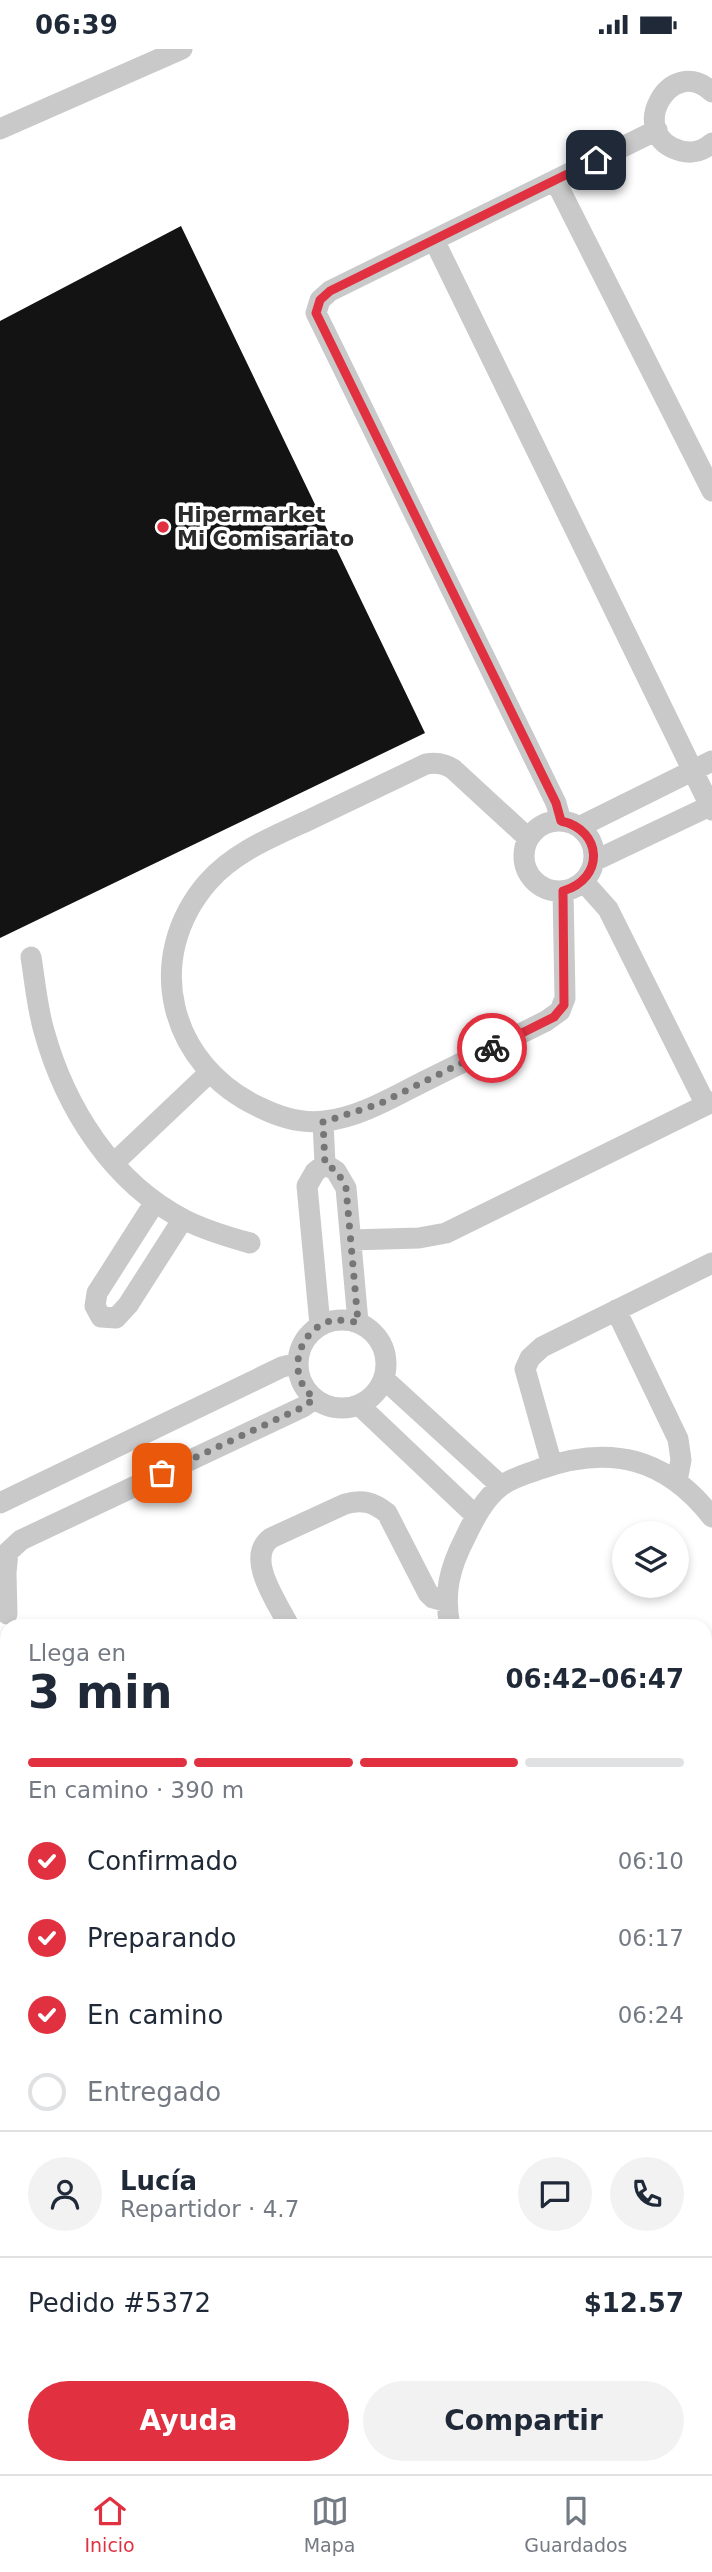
<!DOCTYPE html>
<html lang="es">
<head>
<meta charset="utf-8">
<style>
	body { margin:0; font-family:"DejaVu Sans",sans-serif; background:#f2f2f3; color:#1f2937; height:100vh; display:flex; flex-direction:column; font-size:26px; white-space:nowrap }
	* { box-sizing:border-box; margin:0 }
	p { font-size:23px; color:#747a83 }
	.icon { flex:none; width:38px; height:38px; fill:none; stroke:currentColor; stroke-width:2; stroke-linecap:round; stroke-linejoin:round }
	.map { position:relative; flex:1; overflow:hidden }
	.drawer { position:absolute; left:0px; top:1570px; width:712px; height:856px; display:flex; flex-direction:column; background:#fff; border-radius:21px 21px 0 0; box-shadow:0 4px 10px #0003 }
	.drawer>* { flex:none }
	.controls { position:absolute; left:612px; top:1472px; display:grid; gap:14px }
	.controls a { display:grid; place-items:center; width:77px; height:77px; border-radius:50%; background:#fff; box-shadow:0 4px 10px #0003; font-size:35px }
	.pin { position:absolute; display:grid; place-items:center; width:60px; height:60px; color:#fff; margin:-30px; border-radius:14px; box-shadow:0 4px 10px #0006 }
	.courier { position:absolute; display:grid; place-items:center; width:70px; height:70px; margin:-35px; border:5px solid #e13141; border-radius:50%; background:#fff; color:#222; box-shadow:0 2px 9px #0007 }
	.headline em { font-style:normal; font-weight:700 }
	.headline div { display:flex; flex-direction:column-reverse }
	.headline { display:flex; align-items:center; justify-content:space-between; height:119px; padding:0 28px }
	h1 { font-size:46px; font-weight:700; line-height:52px }
	.bar { display:grid; grid-template-columns:repeat(4,1fr); gap:10px 7px; align-content:center; height:84px; padding:0 28px }
	.bar i { height:9px; border-radius:5px; background:#e0e1e3 }
	.bar .selected { background:#e13141 }
	.bar p { grid-column:span 4 }
	.line { display:flex; align-items:center; gap:18px; padding:0 28px; border-top:2px solid #e0e1e3 }
	.line div { flex:1 }
	.round { display:grid; place-items:center; flex:none; width:74px; height:74px; border-radius:37px; background:#f2f2f3 }
	ol { padding:0 28px; list-style:none }
	li { display:flex; align-items:center; gap:21px; height:77px }
	li p { margin-inline-start:auto }
	li .icon { padding:7px; border-radius:50%; background:#e13141; color:#fff; stroke-width:4 }
	li:last-child { color:#747a83 }
	li i { width:38px; height:38px; border:4px solid #e0e1e3; border-radius:50% }
	.action { display:flex; gap:14px; margin-top:auto; padding:14px 28px }
	.action a { flex:1; height:80px; border-radius:42px; background:#e13141; color:#fff; font-size:28px; font-weight:700; line-height:80px; text-align:center }
	.action a+a { background:#f2f2f3; color:#1f2937 }
	.status { display:flex; justify-content:space-between; align-items:center; height:49px; padding:0 35px; background:#fff; direction:ltr }
	.status svg { height:19px; fill:currentColor }
	.tabs { display:flex; justify-content:space-around; align-items:center; height:98px; border-top:2px solid #e0e1e3; background:#fff; font-size:19px; color:#747a83 }
	.tabs a { display:grid; justify-items:center; gap:4px }
	.tabs .selected { color:#e13141 }
	.map>svg:first-child { display:block }
	.green { fill:#e3eada }
	.lines { fill:none; stroke-linecap:round; stroke-linejoin:round }
	.canal { stroke:#c6ddea; stroke-width:21 }
	.building { fill:#131313 }
	.minor { stroke:#c9c9c9; stroke-width:21 }
	.done { stroke:#767676; stroke-width:7; stroke-dasharray:0 12.6 }
	.route { stroke:#e13141; stroke-width:9 }
	.poi-dot { fill:#e13141; stroke:#fff; stroke-width:2.5 }
	.labels { text-anchor:middle; stroke-width:7; stroke-linejoin:round; paint-order:stroke }
	.poi-label { font-size:21px; font-weight:bold; fill:#2c2c2c; stroke:#fff; text-anchor:start }
</style>
</head>
<body>
<div class="status"><b>06:39</b><svg viewBox="0 0 49 12"><path d="M0 12V9h3v3zM5 12V6h3v6zM10 12V3h3v9zM15 12V0h3v12zM26 1h20v11H26zM47 4h2v5h-2z"/></svg></div>
<div class="map">
<svg width="712" height="2425" viewBox="0 0 712 2425">
	<rect width="100%" height="100%" fill="#fff"/>
	<path class="green" d="M111,2419H233L234,2425H112Z"/>
	<g class="lines">
		<path class="canal" d="M705,2244L712,2241"/>
	</g>
	<path class="building" d="M181,177L425,684L0,889V272Z
		M300,2418H354V2419L338,2425H302Z"/>
	<g class="lines">
		<path class="minor" d="M712,43C670,3 624,87 681,102C693,105 703,102 712,94
			M0,80L182,0
			M555,131L712,442
			M434,191L712,761
			M561,772L556,754L316,264L320,251L330,242L657,81
			M524 807a35 35 0 1 1 70 0a35 35 0 1 1-70 0Z
			M579,778L712,712
			M528,789L453,720C444,714 436,713 426,715C388,733 349,752 311,770C275,787 235,802 208,833C142,909 169,1016 259,1058C279,1068 303,1075 325,1072C360,1068 393,1048 423,1033C464,1013 505,992 546,972L560,962L565,949L563,842
			M594,812L712,756
			M583,832L608,860L706,1056
			M31,908C35,933 37,958 44,982C65,1058 112,1134 185,1171C205,1181 228,1188 250,1194
			M323,1073L325,1115
			M114,1114L209,1024
			M325,1115L336,1122L346,1139L358,1273
			M155,1153L97,1244L95,1257L101,1268L116,1269L128,1256L183,1170
			M351,1191L419,1189L446,1184L712,1053
			M616,1261L678,1390L681,1411L677,1432
			M298 1315a44 44 0 1 1 88 0a44 44 0 1 1-88 0Z
			M320,1276L307,1137L315,1123L325,1115
			M384,1330L501,1437
			M359,1356L476,1467
			M552,1416L525,1320L530,1309L542,1298L712,1214
			M0,1454L282,1318L298,1314
			M7,1565L6,1524L8,1503L21,1491L303,1358L314,1350
			M289,1577C278,1554 244,1509 271,1489L345,1455C362,1450 373,1453 387,1464L428,1544L433,1549L447,1553
			M450,1577C443,1544 450,1518 465,1489C474,1470 484,1450 501,1437C513,1428 527,1425 540,1420C611,1395 666,1409 712,1468
			M0,1682L7,1697
			M705,1706L712,1703
			M705,2111L712,2108
			M0,2282L7,2318
			M705,2358L712,2355
			M0,2377L7,2369
			M705,2410L712,2424
			M220,2418L221,2425
			M284,2418L285,2425
			M593,2418L594,2425
			M384,2425L397,2418"/>
	</g>
	<g class="lines">
		<path class="done" d="M162,1424L303,1358L314,1350C308,1343 301,1336 299,1326C293,1302 310,1274 336,1271C343,1271 351,1273 358,1273L346,1139L337,1122L325,1115L323,1073L379,1055L492,999"/>
		<path class="route" d="M492,999L554,968L564,956L563,842C605,830 603,781 561,772L556,754L316,264L320,251L330,242L596,111"/>
	</g>
	<circle class="poi-dot" cx="163" cy="478" r="7"/>
	<g class="labels">
		<g class="poi-label">
			<text x="177" y="473">Hipermarket<tspan x="177" dy="24">Mi Comisariato</tspan></text>
		</g>
	</g>
</svg>
<div class="controls">
<a><svg class="icon" aria-label="layers" viewBox="0 0 24 24"><path d="M12 4l9 5-9 5-9-5zM3 14l9 5 9-5"/></svg></a>
</div>
<div class="pin" style="left:162px;top:1424px;background:#ea580c"><svg class="icon" aria-label="bag" viewBox="0 0 24 24"><path d="M5 8h14l-1 12H6zM9 8a3 3 0 0 1 6 0"/></svg></div>
<div class="pin" style="left:596px;top:111px;background:#1f2937"><svg class="icon" aria-label="home" viewBox="0 0 24 24"><path d="M3 11l9-7 9 7M6 9v11h12V9"/></svg></div>
<div class="courier" style="left:492px;top:999px"><svg class="icon" aria-label="bike" viewBox="0 0 24 24"><circle cx="6" cy="16" r="4"/><circle cx="18" cy="16" r="4"/><path d="M6 16l4-8h5l3 8M10 8l3 8H6M13 5h3"/></svg></div>
<section class="drawer">
<div class="headline"><div><h1>3 min</h1><p>Llega en</p></div><em>06:42–06:47</em></div>
<div class="bar"><i class="selected"></i><i class="selected"></i><i class="selected"></i><i></i><p>En camino · 390 m</p></div>
<ol>
<li><svg class="icon" aria-label="check" viewBox="0 0 24 24"><path d="M5 12l5 5 9-10"/></svg>Confirmado<p>06:10</p></li>
<li><svg class="icon" aria-label="check" viewBox="0 0 24 24"><path d="M5 12l5 5 9-10"/></svg>Preparando<p>06:17</p></li>
<li><svg class="icon" aria-label="check" viewBox="0 0 24 24"><path d="M5 12l5 5 9-10"/></svg>En camino<p>06:24</p></li>
<li><i></i>Entregado</li>
</ol>
<div class="line" style="height:126px"><a class="round"><svg class="icon" aria-label="person" viewBox="0 0 24 24"><circle cx="12" cy="8" r="4"/><path d="M4 21q1-7 8-7t8 7"/></svg></a><div><b>Lucía</b><p>Repartidor · 4.7</p></div><a class="round"><svg class="icon" aria-label="chat" viewBox="0 0 24 24"><path d="M4 5h16v11H9l-5 4z"/></svg></a><a class="round"><svg class="icon" aria-label="phone" viewBox="0 0 24 24"><path d="M5 4h4l2 5-3 2q2 4 5 5l2-3 5 2v4C11 20 4 13 5 4z"/></svg></a></div>
<div class="line" style="height:91px"><div>Pedido #5372</div><b>$12.57</b></div>
<div class="action"><a>Ayuda</a><a>Compartir</a></div>
</section>
</div>
<nav class="tabs">
<a class="selected"><svg class="icon" aria-label="home" viewBox="0 0 24 24"><path d="M3 11l9-7 9 7M6 9v11h12V9"/></svg>Inicio</a>
<a><svg class="icon" aria-label="map" viewBox="0 0 24 24"><path d="M3 6l6-2 6 2 6-2v14l-6 2-6-2-6 2zM9 4v14M15 6v14"/></svg>Mapa</a>
<a><svg class="icon" aria-label="saved" viewBox="0 0 24 24"><path d="M7 4h10v16l-5-4-5 4z"/></svg>Guardados</a>
</nav>
</body>
</html>
